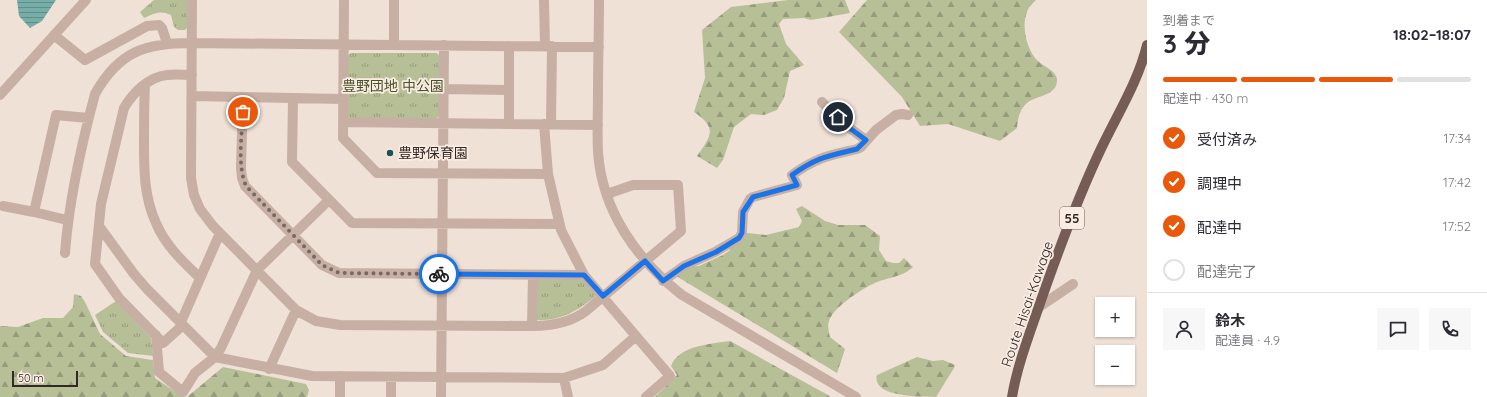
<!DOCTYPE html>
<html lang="ja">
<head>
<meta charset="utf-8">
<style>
	body { margin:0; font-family:Quicksand,"Noto Sans JP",sans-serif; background:#f7f7f7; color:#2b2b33; height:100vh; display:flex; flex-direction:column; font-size:15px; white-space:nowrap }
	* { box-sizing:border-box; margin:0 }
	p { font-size:13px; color:#7c7c81 }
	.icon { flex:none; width:22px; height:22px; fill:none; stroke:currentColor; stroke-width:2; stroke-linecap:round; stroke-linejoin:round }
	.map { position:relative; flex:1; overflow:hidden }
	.drawer { display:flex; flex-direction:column; background:#fff; width:340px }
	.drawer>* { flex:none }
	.buttons { position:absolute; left:1095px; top:297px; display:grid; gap:8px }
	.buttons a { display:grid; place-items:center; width:40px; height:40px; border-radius:0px; background:#fff; box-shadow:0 1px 3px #0004; font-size:20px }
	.scale { position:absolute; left:12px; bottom:10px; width:66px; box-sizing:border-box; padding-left:4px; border:2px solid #332825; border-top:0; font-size:11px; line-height:14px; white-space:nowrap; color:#332825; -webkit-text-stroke:3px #f9ece3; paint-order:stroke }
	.pin { position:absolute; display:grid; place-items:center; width:34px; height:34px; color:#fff; margin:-17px; border:2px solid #fff; border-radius:50%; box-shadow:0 1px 4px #0007 }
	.courier { position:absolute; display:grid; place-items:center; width:40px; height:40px; margin:-20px; border:3px solid #1a73e8; border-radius:50%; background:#fff; color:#222; box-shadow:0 1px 5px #0007 }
	.overview em { font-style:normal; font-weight:800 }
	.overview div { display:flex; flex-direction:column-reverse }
	.overview { display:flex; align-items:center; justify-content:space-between; height:68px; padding:0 16px }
	h1 { font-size:26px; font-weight:800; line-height:30px }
	.bar { display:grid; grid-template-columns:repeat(4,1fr); gap:6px 4px; align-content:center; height:48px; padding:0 16px }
	.bar i { height:5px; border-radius:3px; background:#e1e1e2 }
	.bar .selected { background:#ea580c }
	.bar p { grid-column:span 4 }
	.line { display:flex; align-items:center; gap:10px; padding:0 16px; border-top:1px solid #e1e1e2 }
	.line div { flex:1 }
	.round { display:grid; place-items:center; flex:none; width:42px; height:42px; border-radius:0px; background:#f7f7f7 }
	ol { padding:0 16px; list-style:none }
	li { display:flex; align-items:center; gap:12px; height:44px }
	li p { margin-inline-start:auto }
	li .icon { padding:4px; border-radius:50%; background:#ea580c; color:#fff; stroke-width:4 }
	li:last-child { color:#7c7c81 }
	li i { width:22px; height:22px; border:2px solid #e1e1e2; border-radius:50% }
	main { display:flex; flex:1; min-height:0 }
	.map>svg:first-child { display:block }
	.grass { fill:url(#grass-tufts) }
	.forest { fill:url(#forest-firs) }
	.water { fill:url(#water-rules) }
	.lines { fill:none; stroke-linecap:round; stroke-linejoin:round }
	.minor { stroke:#c8afa3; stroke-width:10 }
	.major { stroke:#755d56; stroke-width:10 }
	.done { stroke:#756963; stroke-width:4; stroke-dasharray:0 7.2 }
	.route { stroke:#1a73e8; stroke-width:5 }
	.poi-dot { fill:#1b5450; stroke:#f9ece3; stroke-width:1.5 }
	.labels { text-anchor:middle; stroke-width:3.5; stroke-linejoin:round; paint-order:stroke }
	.shield { fill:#f9ece3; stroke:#6e635e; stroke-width:1 }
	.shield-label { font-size:13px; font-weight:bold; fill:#332825 }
	.park-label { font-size:14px; fill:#485129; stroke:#f9ece3 }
	.poi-label { font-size:14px; fill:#332825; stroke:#f9ece3; text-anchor:start }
	.street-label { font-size:14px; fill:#332825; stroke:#f9ece3 }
</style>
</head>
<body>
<main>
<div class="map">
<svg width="1147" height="397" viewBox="0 0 1147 397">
	<defs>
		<pattern id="grass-tufts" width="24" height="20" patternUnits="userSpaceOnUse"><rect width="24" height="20" fill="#b7bf97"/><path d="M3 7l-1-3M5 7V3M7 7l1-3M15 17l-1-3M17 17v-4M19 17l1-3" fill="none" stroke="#959b7b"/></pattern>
		<pattern id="forest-firs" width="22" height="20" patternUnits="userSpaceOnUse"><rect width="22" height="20" fill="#b7bf97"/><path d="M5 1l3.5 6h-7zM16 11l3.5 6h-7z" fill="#959b7b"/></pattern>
		<pattern id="water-rules" width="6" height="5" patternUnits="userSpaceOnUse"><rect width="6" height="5" fill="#76ada8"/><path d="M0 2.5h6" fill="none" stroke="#618d89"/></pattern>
	</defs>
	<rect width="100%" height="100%" fill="#f0e1d7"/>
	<path class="grass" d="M154,0H188V26L185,30H178L174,27L171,15C160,10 155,13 144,18L140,12Z
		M351,53H437L440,57L439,116L436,119H351L346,115L348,55Z
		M583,278L594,291L595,297C575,312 561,321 535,320V279Z
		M116,301L151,338L153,356L128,353L103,332L95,315Z"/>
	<path class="forest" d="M788,0H845L850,13L811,20L804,18L783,19L779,24L786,44L804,65L790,71L784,98L777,110L764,115L751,114L734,127L723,160L717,168L697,156C711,136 718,128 694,112L705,78L702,30L731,7Z
		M867,0H1036C1033,3 1028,8 1027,12C1021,27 1027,51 1038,61C1044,67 1057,71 1057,80C1057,96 1037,95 1027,103C1019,110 1018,119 1017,128L1000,141L948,124L920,126L902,97L839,32Z
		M802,206L825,221L838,225H865L880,236L879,250L886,261L893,263H899L904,258L913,267C902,278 886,277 873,284C861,289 832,309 829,321C827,326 829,332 830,337L845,349L837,373L676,276L685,267L699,266L723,255L729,251L735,239L747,233L766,235L799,227L802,221L796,209Z
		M74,294L81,296L85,302L100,334L126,356L153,360L155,378L183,397H0V326L18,327L43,318H63L73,307Z
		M730,341L828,395L830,397H655L677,375L671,366C679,345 711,344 730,341Z
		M917,357L933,361L943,360L955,365L954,368L936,397C919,397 871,397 877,375Z
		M223,367L306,384L309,390L307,397H187Z"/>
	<path class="water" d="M17,0H56L42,21L30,28L19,16Z"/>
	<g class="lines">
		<path class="minor" d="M192,0L191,178L194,195L200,209L213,226L296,310L316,321L340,325L532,326C552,326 570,323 586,311L681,231L678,185H633L607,194
			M344,0L343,138L377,173L548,174
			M544,0L545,46
			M599,0C599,30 598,61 598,91C598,112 597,132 598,152C602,211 637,260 682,295L856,397
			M54,35L85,60L147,26L159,25L162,28L167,43
			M394,45V0
			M145,84C144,104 144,123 144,142C144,171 144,197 156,223C165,245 183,262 200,278
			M443,89L508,90
			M0,95L86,0
			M192,96L343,99
			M243,97L241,168L242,178L245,186L322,265L339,273L584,275
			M293,99L292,162L352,223L559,224
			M822,102L844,124L866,140
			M343,122L598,125
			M509,124V46
			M544,124L548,174L561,230L584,275L670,376L646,397
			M551,124L552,46
			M3,206L34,212
			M67,220L34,212L56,115L88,118
			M99,226L134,274L147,289L215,357L312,376L564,378L603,365L636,336
			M65,253C69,199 81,146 95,94C119,51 146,43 191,43L599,47
			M663,281L684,266L715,252L739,238L742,233L743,212L750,199L753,197L797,185L792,175C817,157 828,156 857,149L861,147L876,130L896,115L902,114L908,115
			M1039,307L1073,284
			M181,322L220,233
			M183,325L163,343L119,298L95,264L101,204L124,108C133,93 148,77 167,75C175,74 184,75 192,75
			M532,326L533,275
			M156,335L159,372L183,392L195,373L215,357L221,348L257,270L329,200
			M269,369L296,310
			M564,378L568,397
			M340,397V376
			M391,397V377
			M441,397L444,45"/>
		<path class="major" d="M1012,397C1017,367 1028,338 1038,309C1056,257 1075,204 1099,153C1115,118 1138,83 1147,45"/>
	</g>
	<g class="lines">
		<path class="done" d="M243,112C242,134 237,165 246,186L322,265L339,273L439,274"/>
		<path class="route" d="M439,274L584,275L603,296L645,261L663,281L684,266L716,252L739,238L742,233L743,212L753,197L797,185L792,175C817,157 828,156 857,149L866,140L844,124L838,117"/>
	</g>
	<circle class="poi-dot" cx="390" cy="153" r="4"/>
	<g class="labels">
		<rect class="shield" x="1060" y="207" width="24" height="22" rx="3"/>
		<g class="shield-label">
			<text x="1072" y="223">55</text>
		</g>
		<g class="park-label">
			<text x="393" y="91">豊野団地 中公園</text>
		</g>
		<g class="poi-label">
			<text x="398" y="158">豊野保育園</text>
		</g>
		<g class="street-label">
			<text transform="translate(1027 304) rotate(-71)" y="5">Route Hisai-Kawage</text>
		</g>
	</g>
</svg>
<div class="buttons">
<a>+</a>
<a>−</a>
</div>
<div class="scale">50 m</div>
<div class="pin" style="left:243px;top:112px;background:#ea580c"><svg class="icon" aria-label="bag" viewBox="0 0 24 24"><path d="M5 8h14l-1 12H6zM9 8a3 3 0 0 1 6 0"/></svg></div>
<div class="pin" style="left:838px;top:117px;background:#1f2937"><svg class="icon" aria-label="home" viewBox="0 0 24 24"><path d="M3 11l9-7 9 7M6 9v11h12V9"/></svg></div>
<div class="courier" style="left:439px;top:274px"><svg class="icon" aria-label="bike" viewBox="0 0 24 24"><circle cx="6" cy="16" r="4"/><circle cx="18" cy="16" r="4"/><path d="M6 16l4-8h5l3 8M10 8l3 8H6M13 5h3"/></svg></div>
</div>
<section class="drawer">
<div class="overview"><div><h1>3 分</h1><p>到着まで</p></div><em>18:02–18:07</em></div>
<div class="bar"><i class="selected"></i><i class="selected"></i><i class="selected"></i><i></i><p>配達中 · 430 m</p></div>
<ol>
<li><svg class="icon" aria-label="check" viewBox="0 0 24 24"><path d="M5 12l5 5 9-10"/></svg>受付済み<p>17:34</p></li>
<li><svg class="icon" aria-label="check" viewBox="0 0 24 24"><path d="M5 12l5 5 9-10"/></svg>調理中<p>17:42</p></li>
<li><svg class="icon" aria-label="check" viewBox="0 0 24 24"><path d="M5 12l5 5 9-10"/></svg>配達中<p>17:52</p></li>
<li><i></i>配達完了</li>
</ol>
<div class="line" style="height:72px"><a class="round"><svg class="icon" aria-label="person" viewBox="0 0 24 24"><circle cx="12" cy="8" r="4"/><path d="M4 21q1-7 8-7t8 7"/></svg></a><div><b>鈴木</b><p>配達員 · 4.9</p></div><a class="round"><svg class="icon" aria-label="chat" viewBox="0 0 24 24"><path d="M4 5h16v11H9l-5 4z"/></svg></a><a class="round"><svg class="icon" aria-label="phone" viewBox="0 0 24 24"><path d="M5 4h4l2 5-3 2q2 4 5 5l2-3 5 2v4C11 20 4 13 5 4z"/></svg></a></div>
</section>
</main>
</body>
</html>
